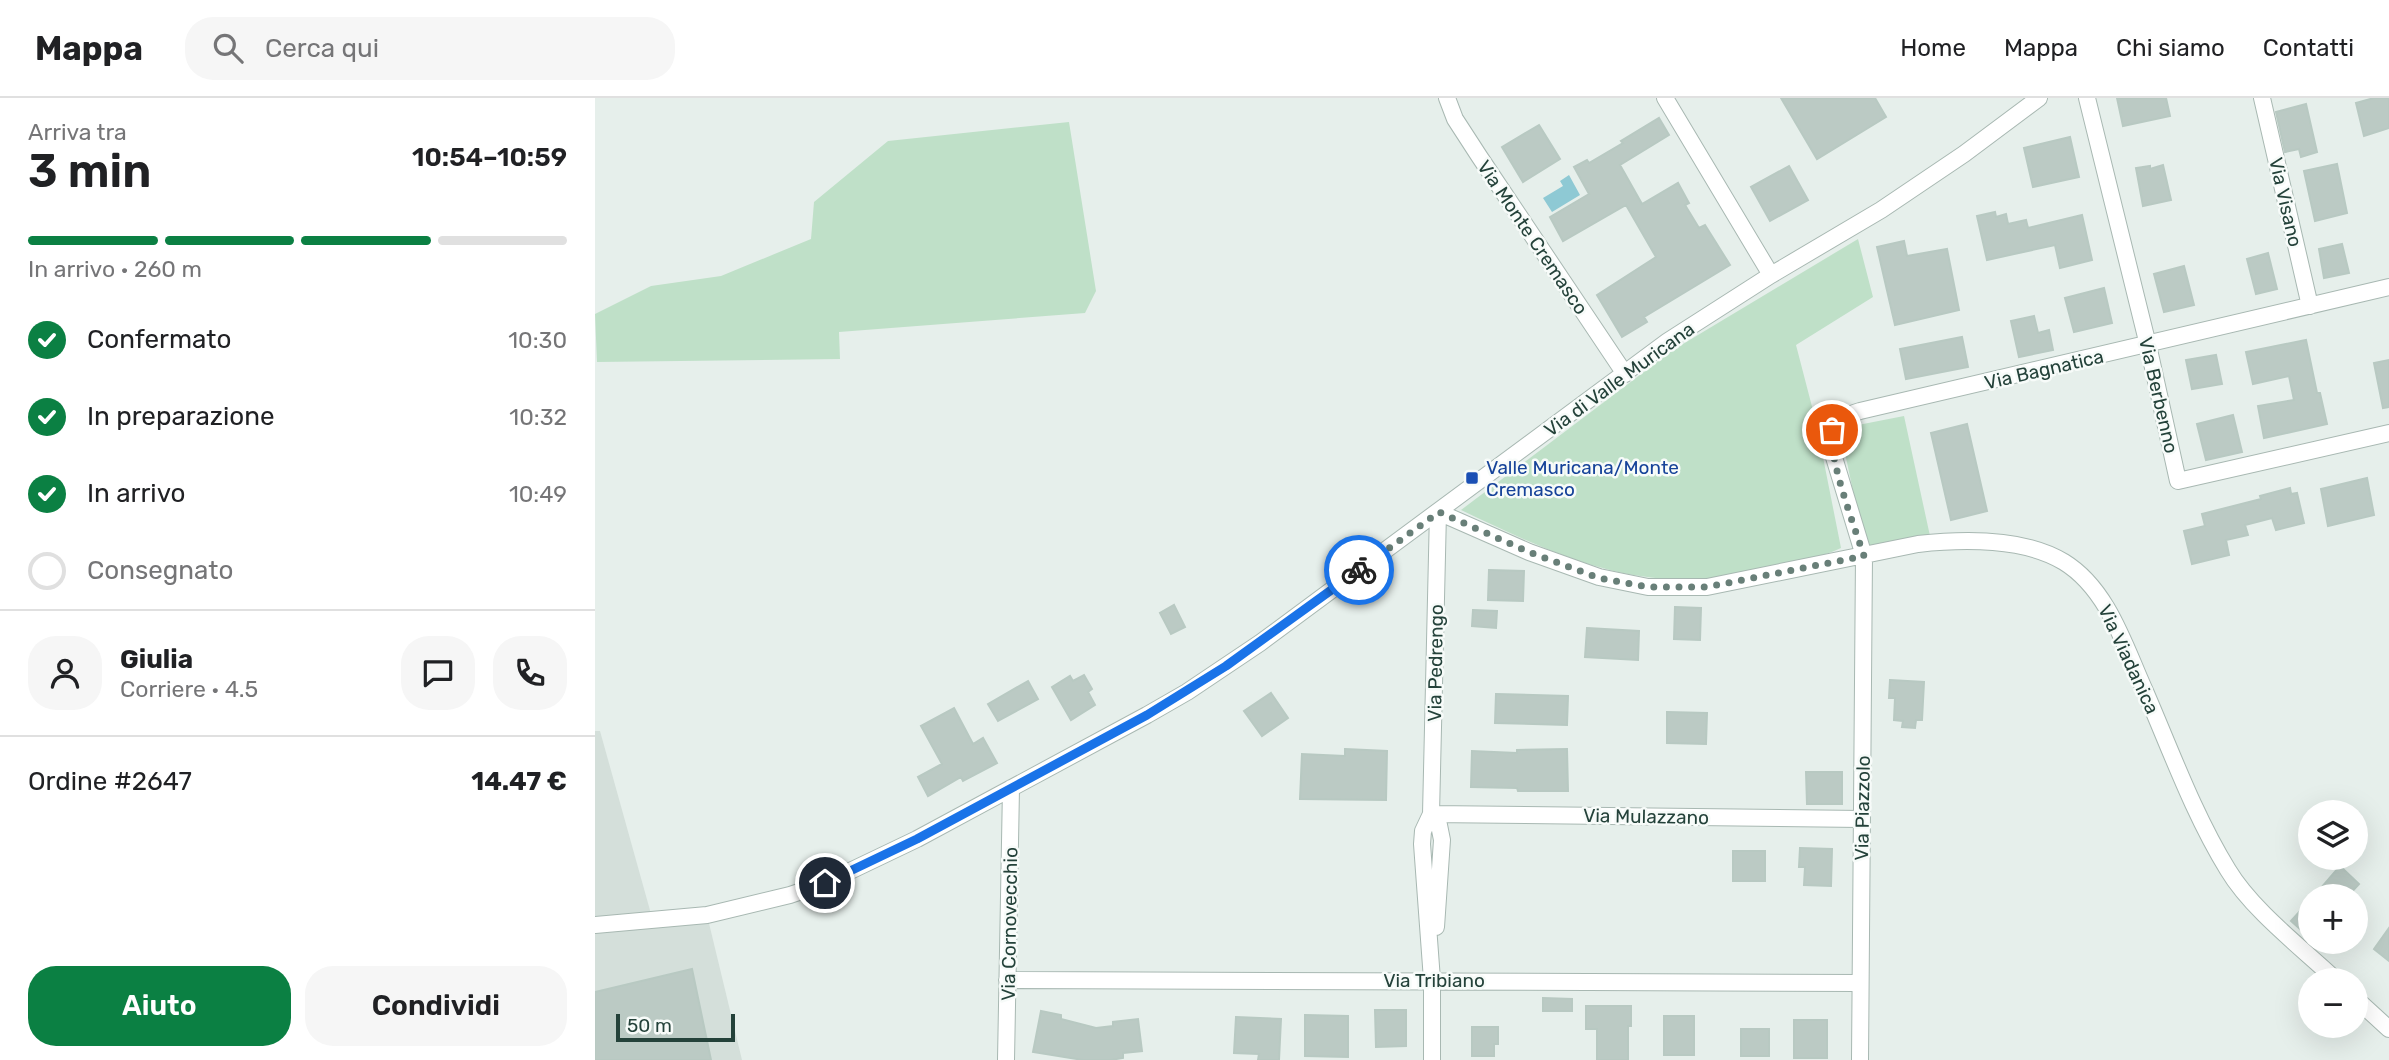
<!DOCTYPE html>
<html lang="it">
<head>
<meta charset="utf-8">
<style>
	body { margin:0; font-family:Rubik,sans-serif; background:#f6f6f6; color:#202124; height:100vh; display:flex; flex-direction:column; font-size:26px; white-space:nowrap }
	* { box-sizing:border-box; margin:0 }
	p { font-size:23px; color:#757577 }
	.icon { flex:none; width:38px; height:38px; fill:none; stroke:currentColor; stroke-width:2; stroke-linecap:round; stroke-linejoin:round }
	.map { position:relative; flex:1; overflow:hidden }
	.drawer { display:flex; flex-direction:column; background:#fff; width:595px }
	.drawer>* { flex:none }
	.controls { position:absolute; left:1703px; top:702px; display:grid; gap:14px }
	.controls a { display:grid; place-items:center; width:70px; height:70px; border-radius:50%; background:#fff; box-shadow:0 7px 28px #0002; font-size:35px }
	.scale { position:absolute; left:21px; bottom:18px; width:119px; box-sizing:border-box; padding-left:7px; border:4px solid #24423a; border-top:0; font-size:19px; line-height:24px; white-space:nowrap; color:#24423a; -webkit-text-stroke:5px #f7fbf9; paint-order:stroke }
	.pin { position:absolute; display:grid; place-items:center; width:60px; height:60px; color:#fff; margin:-30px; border:4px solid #fff; border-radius:50%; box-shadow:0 2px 7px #0007 }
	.courier { position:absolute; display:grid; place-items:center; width:70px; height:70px; margin:-35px; border:5px solid #1a73e8; border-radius:50%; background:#fff; color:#222; box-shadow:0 2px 9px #0007 }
	.head em { font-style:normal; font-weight:600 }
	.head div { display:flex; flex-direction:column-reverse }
	.head { display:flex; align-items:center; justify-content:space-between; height:119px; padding:0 28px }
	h1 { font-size:46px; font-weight:600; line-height:52px }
	.bar { display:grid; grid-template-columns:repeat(4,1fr); gap:10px 7px; align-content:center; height:84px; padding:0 28px }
	.bar i { height:9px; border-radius:5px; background:#e0e0e0 }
	.bar .on { background:#0b8043 }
	.bar p { grid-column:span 4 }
	.line { display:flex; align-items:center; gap:18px; padding:0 28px; border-top:2px solid #e0e0e0 }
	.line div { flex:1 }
	.round { display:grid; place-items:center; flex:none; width:74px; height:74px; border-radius:28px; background:#f6f6f6 }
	ol { padding:0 28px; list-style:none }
	li { display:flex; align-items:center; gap:21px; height:77px }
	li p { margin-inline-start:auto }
	li .icon { padding:7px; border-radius:50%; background:#0b8043; color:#fff; stroke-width:4 }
	li:last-child { color:#757577 }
	li i { width:38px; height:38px; border:4px solid #e0e0e0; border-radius:50% }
	.cta { display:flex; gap:14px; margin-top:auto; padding:14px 28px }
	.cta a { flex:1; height:80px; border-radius:28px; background:#0b8043; color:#fff; font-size:28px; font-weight:600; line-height:80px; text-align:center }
	.cta a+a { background:#f6f6f6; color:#202124 }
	header { display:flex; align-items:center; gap:42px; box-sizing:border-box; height:98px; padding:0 35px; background:#fff; border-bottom:2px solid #e0e0e0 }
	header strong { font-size:33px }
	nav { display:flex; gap:38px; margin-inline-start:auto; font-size:24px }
	.search { width:490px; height:63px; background:#f6f6f6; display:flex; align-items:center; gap:18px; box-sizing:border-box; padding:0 24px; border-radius:28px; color:#757577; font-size:26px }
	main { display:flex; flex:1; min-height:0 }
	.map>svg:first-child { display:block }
	.built { fill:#d4dfda }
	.green { fill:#bfe0c8 }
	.water { fill:#8ec9d4 }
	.building { fill:#bbcac4; stroke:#b8c9c2; stroke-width:2 }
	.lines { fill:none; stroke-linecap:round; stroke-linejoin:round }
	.minor-casing { stroke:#a8b8b2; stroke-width:18 }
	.minor { stroke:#fff; stroke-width:16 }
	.done { stroke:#687f78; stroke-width:7; stroke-dasharray:0 12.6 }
	.route { stroke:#1a73e8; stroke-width:9 }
	.transit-dot { fill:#1a4fb4; stroke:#f7fbf9; stroke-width:2.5 }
	.labels { text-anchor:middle; stroke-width:5; stroke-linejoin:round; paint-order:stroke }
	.street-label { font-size:19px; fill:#24423a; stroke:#f7fbf9 }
	.transit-label { font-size:19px; fill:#164399; stroke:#f7fbf9; text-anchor:start }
</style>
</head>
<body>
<header>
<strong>Mappa</strong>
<div class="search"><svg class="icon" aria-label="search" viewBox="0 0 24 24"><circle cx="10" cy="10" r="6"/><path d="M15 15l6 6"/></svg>Cerca qui</div>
<nav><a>Home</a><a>Mappa</a><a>Chi siamo</a><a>Contatti</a></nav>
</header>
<main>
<section class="drawer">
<div class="head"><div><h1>3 min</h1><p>Arriva tra</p></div><em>10:54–10:59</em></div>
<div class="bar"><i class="on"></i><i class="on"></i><i class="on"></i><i></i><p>In arrivo · 260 m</p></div>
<ol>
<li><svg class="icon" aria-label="check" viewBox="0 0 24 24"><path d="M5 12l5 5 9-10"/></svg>Confermato<p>10:30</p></li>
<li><svg class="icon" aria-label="check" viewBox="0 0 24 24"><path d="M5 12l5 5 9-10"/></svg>In preparazione<p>10:32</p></li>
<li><svg class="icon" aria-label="check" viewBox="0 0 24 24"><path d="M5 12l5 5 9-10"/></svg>In arrivo<p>10:49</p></li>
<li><i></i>Consegnato</li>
</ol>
<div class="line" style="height:126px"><a class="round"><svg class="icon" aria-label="person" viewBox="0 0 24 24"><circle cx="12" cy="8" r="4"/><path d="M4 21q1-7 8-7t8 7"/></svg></a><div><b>Giulia</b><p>Corriere · 4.5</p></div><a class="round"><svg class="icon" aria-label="chat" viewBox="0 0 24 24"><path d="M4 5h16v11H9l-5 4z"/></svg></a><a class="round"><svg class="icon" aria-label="phone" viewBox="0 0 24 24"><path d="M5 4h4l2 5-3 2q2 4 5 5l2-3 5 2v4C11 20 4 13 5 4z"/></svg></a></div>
<div class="line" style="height:91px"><div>Ordine #2647</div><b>14.47 €</b></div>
<div class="cta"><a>Aiuto</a><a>Condividi</a></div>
</section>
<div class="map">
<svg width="1794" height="962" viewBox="0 0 1794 962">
	<rect width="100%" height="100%" fill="#e6efeb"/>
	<path class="built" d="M0,633H5L58,823L112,817L147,962H0Z"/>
	<path class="green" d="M474,24L501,193L490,215L244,234L245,261L2,264L0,216L56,188L126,178L216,141L219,104L293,43Z
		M1263,141L1278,199L1201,247L1221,324L1246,450C1222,461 1194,465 1168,470C1145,475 1123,481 1099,481C1015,485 940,447 866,412L1078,252Z
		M1309,318L1335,438L1270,450L1250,355L1253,338L1263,327Z"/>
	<path class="water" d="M974,77L985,97L957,114L948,100L968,88L965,83Z"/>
	<path class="building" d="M1186,0H1280L1291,19L1222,61Z
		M1522,0H1571L1575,18L1528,28Z
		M1779,0H1794V30L1769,38L1761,5Z
		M1711,6L1722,54L1706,59L1704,51L1690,54L1681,14Z
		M1064,20L1074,37L1025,67L1047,106L1083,85L1094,105L1090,107L1104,130L1110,127L1135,167L1049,219L1052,224L1027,239L1002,197L1061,159L1031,107L968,143L955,119L994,96L979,69L992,62L994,65L1028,45L1026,43Z
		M944,27L965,61L928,84L907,49Z
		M1475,39L1484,79L1438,89L1429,50Z
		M1742,66L1752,115L1720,123L1709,73Z
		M1568,67L1576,102L1548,108L1541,70L1555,68V71Z
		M1194,68L1213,102L1175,123L1156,89Z
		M1400,114L1401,119L1411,116L1413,126L1431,122L1433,130L1487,117L1497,162L1465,170L1460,147L1392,162L1382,118Z
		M1309,143L1312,158L1352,151L1364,212L1300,227L1282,149Z
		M1747,146L1754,175L1729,180L1724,151Z
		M1673,155L1682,191L1661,196L1652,161Z
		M1589,168L1599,207L1569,214L1559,176Z
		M1509,190L1517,225L1479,234L1470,200Z
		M1439,218L1443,235L1454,232L1458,252L1424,259L1416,223Z
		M1367,239L1373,269L1311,281L1305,251Z
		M1711,242L1722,295H1725L1732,326L1669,340L1663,308L1699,302L1694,278L1658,286L1651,254Z
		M1621,257L1627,286L1597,291L1591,262Z
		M1794,262V309L1788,310L1779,265Z
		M1638,317L1647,354L1611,362L1602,326Z
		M1372,326L1392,413L1356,422L1336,335Z
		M1772,380L1779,417L1733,428L1726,391Z
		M1695,390L1696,396L1702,395L1709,425L1681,432L1677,420L1650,427L1653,437L1631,442L1634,457L1597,466L1589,433L1610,428L1607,416L1666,401L1665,398Z
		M894,472L929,473L928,503L893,502Z
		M579,507L590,529L576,536L565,515Z
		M1080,509L1106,510L1105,542L1079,541Z
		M878,512L902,513L901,530L877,528Z
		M992,530L1044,533L1043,562L990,559Z
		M489,577L497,591L493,594L500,607L476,622L457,589L475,578L478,583Z
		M1295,582L1329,584L1327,622H1321L1320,630L1307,629L1308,623L1299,622L1300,600H1294Z
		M433,583L443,601L403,623L393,606Z
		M676,595L693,620L667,638L649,613Z
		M901,596L973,598L972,627L900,625Z
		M359,610L378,646L388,640L402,665L368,683L366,679L333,698L323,679L347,666L326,628Z
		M1072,614L1112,615L1111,646L1072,645Z
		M750,651L792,653L791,702L705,701L707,656L750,658Z
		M972,651L973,693H923L922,690L876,689L877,653L922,655V652Z
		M1211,674H1247V706H1212Z
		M1205,750L1237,751L1236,788L1209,787L1210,769H1204Z
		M1138,753H1170V783H1138Z
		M1745,768L1764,786L1753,798H1719Z
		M1715,802V840L1696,823Z
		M1794,830V863L1779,851Z
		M97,871L116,962H0V894Z
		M948,900L977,901V913H948Z
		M991,908H1036V928H1033V962H1002V931H991Z
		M780,912H811V948L781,949Z
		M446,913L466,917V921L501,930L518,928V924L543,921L547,953L528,955V960L515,962H488L438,954Z
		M710,917L753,918V959L710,958Z
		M1069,918H1099V957H1069Z
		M641,919L686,921L684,962H663L664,956L639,955Z
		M1199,922H1232V960H1199Z
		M877,929H903V946H899V958H877Z
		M1146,931H1174V958H1146Z"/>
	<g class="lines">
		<defs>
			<path id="minor" d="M852,0L860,21L884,58L1030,276
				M1070,0L1176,177
				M1492,0L1553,247L1583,383L1794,335
				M1667,0L1715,208
				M836,716L1267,721
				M836,716L844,727L847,742L841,829
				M0,827L112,817L195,797L230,785L322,741L552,617L592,594L665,545L1073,243L1176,177L1286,112L1369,56L1444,0
				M412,882L1265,885
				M1760,900L1794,931
				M411,962L416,690
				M837,962V882L827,746L828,733L836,716L843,414L934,454L1004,479L1053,489H1112L1323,446C1368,441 1430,440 1469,464C1513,491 1530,549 1550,593C1576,653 1599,717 1633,772C1657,812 1707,850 1741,882
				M1265,962L1269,458L1238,356C1233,329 1239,321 1265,313L1794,189"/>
		</defs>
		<use href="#minor" class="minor-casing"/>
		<use href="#minor" class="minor"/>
	</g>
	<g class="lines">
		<path class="done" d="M764,472L844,414L934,454L1004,480L1053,489H1112L1269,458C1259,427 1234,363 1237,332"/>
		<path class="route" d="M230,785L322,741L552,617L631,568L764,472"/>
	</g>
	<rect class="transit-dot" x="870" y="373" width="14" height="14" rx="3.5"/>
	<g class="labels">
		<g class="street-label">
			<text transform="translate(1691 104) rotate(77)" y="7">Via Visano</text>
			<text transform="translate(938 139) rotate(56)" y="7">Via Monte Cremasco</text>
			<text transform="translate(1449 271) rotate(-13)" y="7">Via Bagnatica</text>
			<text transform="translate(1024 281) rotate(-36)" y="7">Via di Valle Muricana</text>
			<text transform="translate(1564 297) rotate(77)" y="7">Via Berbenno</text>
			<text transform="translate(1534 561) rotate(65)" y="7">Via Viadanica</text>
			<text transform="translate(840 565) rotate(-89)" y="7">Via Pedrengo</text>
			<text transform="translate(1267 710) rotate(-89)" y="7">Via Piazzolo</text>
			<text transform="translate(1051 718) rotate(1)" y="7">Via Mulazzano</text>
			<text transform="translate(414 826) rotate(-89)" y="7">Via Cornovecchio</text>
			<text x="839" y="889">Via Tribiano</text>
		</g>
		<g class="transit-label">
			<text x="891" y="376">Valle Muricana/Monte<tspan x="891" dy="22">Cremasco</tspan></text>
		</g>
	</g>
</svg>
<div class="controls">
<a><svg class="icon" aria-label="layers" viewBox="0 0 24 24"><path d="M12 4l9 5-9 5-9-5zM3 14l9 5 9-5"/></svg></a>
<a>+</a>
<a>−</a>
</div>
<div class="scale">50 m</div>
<div class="pin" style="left:1237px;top:332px;background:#ea580c"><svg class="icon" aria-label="bag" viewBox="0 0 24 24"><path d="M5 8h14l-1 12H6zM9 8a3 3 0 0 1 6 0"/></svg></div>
<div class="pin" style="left:230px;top:785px;background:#1f2937"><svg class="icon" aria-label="home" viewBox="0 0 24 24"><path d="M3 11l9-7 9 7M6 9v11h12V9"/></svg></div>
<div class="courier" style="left:764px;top:472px"><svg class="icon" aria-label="bike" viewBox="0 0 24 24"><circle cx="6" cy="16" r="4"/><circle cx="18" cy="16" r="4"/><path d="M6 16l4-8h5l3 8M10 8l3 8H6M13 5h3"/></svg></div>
</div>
</main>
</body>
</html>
